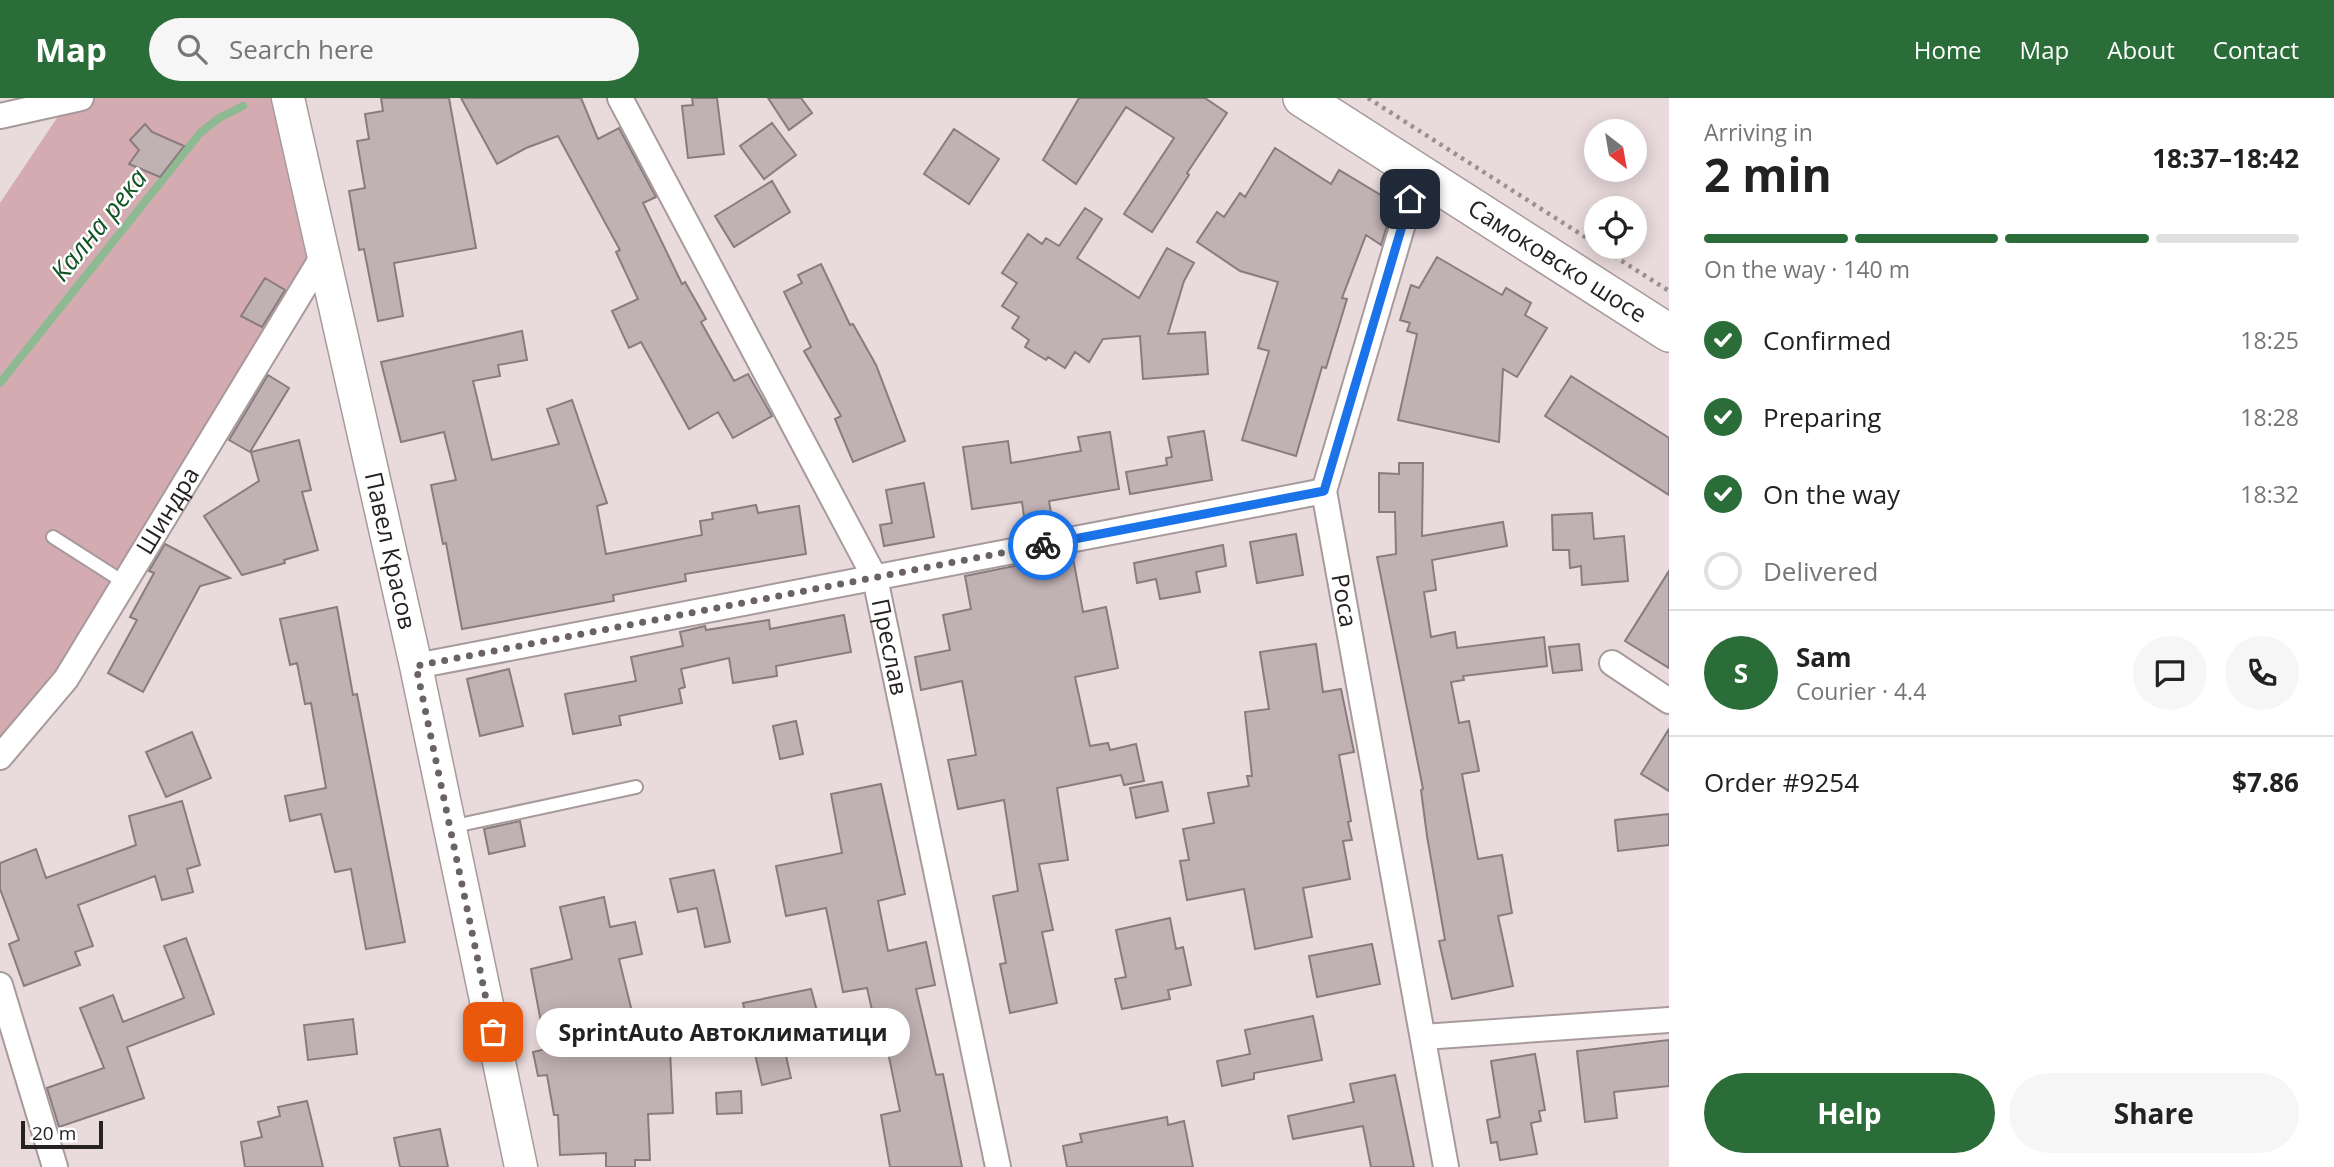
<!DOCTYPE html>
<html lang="en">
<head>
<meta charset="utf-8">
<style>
	body { margin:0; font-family:"Open Sans",sans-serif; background:#f6f6f6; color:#222; height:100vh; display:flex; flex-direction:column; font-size:26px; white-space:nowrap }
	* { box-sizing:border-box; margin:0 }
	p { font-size:23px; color:#767676 }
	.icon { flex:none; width:38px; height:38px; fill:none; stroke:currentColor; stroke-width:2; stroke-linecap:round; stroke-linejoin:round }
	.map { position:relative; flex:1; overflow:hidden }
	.drawer { display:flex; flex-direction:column; background:#fff; width:665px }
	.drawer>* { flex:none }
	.needle { width:46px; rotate:149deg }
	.controls { position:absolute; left:1584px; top:21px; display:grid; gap:14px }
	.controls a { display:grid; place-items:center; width:63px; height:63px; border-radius:50%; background:#fff; box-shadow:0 4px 18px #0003; font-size:35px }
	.scale { position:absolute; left:21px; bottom:18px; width:82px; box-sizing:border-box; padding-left:7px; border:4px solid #272222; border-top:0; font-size:19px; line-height:24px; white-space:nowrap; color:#272222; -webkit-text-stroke:5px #fff; paint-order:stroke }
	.pin { position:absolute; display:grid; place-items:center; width:60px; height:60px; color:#fff; margin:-30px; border-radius:14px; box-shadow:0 4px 10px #0006 }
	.courier { position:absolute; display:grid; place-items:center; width:70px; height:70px; margin:-35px; border:5px solid #1a73e8; border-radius:50%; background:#fff; color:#222; box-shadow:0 2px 9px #0007 }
	.bubble { position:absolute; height:49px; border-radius:24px; background:#fff; box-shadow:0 4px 18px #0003; font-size:23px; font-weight:700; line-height:49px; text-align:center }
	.head em { font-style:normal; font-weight:700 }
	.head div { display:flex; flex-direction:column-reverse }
	.head { display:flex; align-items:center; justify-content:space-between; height:119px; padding:0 35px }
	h1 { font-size:46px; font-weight:700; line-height:52px }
	.bar { display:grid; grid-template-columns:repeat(4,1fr); gap:10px 7px; align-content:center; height:84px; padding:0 35px }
	.bar i { height:9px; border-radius:5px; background:#e0e0e0 }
	.bar .on { background:#2b6d38 }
	.bar p { grid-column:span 4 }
	.line { display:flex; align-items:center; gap:18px; padding:0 35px; border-top:2px solid #e0e0e0 }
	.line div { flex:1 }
	.round { display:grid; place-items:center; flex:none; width:74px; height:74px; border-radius:37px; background:#f6f6f6 }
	ol { padding:0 35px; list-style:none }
	li { display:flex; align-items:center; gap:21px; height:77px }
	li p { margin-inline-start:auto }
	li .icon { padding:7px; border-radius:50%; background:#2b6d38; color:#fff; stroke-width:4 }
	li:last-child { color:#767676 }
	li i { width:38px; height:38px; border:4px solid #e0e0e0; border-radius:50% }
	.cta { display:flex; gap:14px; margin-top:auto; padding:14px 35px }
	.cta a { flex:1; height:80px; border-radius:42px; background:#2b6d38; color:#fff; font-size:28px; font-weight:700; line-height:80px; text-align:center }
	.cta a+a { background:#f6f6f6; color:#222 }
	header { display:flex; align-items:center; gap:42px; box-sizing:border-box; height:98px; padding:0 35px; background:#2b6d38; color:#fff }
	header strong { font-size:33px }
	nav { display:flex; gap:38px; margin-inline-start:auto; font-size:24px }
	.search { width:490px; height:63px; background:#f6f6f6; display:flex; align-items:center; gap:18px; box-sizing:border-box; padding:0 24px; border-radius:38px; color:#767676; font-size:26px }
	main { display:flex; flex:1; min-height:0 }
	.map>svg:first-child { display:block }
	.grass { fill:#d3abb0 }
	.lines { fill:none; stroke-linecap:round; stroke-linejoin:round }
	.stream { stroke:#8dba92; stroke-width:8 }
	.building { fill:#c0b1b3; stroke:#897c7e; stroke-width:2 }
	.service-casing { stroke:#a89a9c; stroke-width:16 }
	.minor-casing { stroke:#a89a9c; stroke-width:28 }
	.tertiary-casing { stroke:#a89a9c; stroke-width:35 }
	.secondary-casing { stroke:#a89a9c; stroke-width:40 }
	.path { stroke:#9b9091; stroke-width:4.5; stroke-dasharray:3.5 5; stroke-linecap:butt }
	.service { stroke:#fff; stroke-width:12 }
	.minor { stroke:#fff; stroke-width:24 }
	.tertiary { stroke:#fff; stroke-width:32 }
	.secondary { stroke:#fff; stroke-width:37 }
	.done { stroke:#6b6263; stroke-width:7; stroke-dasharray:0 12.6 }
	.route { stroke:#1a73e8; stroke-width:9 }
	.labels { text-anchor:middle; stroke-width:5; stroke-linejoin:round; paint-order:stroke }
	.street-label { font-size:24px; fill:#272222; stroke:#fff }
	.water-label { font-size:26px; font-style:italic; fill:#0f5321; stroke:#fff }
</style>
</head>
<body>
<header>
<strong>Map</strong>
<div class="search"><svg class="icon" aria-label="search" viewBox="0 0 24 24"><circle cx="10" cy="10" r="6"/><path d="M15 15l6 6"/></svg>Search here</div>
<nav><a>Home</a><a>Map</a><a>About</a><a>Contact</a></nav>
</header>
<main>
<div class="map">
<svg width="1669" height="1069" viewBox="0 0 1669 1069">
	<rect width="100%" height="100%" fill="#e9dadc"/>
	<path class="grass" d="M81,0H288L323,158L66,581L0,659V105L69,2Z"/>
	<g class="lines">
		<path class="stream" d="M0,285L200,35L219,20L243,8"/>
	</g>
	<path class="building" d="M381,0H449L476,150L394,165L403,218L378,223L364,151L359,152L349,93L365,90L357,43L369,41L365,16L383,13Z
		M461,0H581L598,41L619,30L656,99L643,105L682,186L685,184L706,221L701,224L734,283L748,276L772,318L733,340L718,314L689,331L641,244L629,250L612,213L638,201L616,154L620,152L558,38L526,50L497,66Z
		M692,0H717L724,56L688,60L682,8L693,7Z
		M768,0H801L812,15L789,32Z
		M1079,0H1205L1227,15L1187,75L1189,77L1152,134L1124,116L1174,40L1126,9L1076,86L1043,62Z
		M772,25L796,57L764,81L740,48Z
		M145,26L152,34L184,48L160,79L129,66L139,52L130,42Z
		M954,31L999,61L969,106L924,76Z
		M1275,50L1331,86L1339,72L1394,105L1381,147L1366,137L1342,200L1347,201L1326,270L1322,269L1296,358L1242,342L1269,253L1258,250L1278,184L1240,173L1197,144L1217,114L1224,119L1240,95L1245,99Z
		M772,83L790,114L734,149L715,118Z
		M1085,110L1102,121L1077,160L1139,200L1167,150L1194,165L1184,183L1168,236L1205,234L1208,276L1143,281L1140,238L1103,241L1089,264L1075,254L1065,270L1048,259L1046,262L1025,249L1029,242L1012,230L1019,219L1002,208L1017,185L1002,175L1028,136L1042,146L1046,140L1059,148Z
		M1437,159L1502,197L1506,190L1531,205L1525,217L1547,230L1517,279L1503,271L1499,344L1398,322L1417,236L1407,233L1410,225L1400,222L1411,187L1419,190Z
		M821,166L850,227L853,226L876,267L905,343L853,364L835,321L841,318L804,253L811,249L784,194L802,185L798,177Z
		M265,180L285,192L262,229L241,218Z
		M522,233L527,262L498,267L500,278L473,283L492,362L559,346L547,311L572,302L607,405L597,408L606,456L702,437L700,423L713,421L712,415L756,407L758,415L799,408L806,456L685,476L686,483L613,497L614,503L462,531L446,445L443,446L431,387L456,382L444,334L401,344L381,264Z
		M268,277L289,290L250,354L229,342Z
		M1571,278L1669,340V397L1545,318Z
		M1204,333L1212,382L1130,396L1126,374L1167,367L1166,360L1172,359L1168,339Z
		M1110,334L1119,391L1049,403L1052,421L1025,426L1022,404L972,411L963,349L1008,343L1011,365L1081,353L1078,339Z
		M299,342L311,392L302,394L318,452L284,462L285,465L242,477L204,418L259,383L251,354Z
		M1399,365H1423L1422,438L1503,424L1507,448L1432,462L1436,492L1424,494L1431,539L1455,534L1457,550L1544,539L1547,568L1463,578L1464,582L1451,584L1459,625L1469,623L1479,673L1462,676L1478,761L1502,757L1512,815L1498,818L1513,888L1452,901L1439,843L1445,842L1427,738L1421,692L1423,691L1377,459L1396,456L1395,414H1379V375L1399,376Z
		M924,385L934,439L884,448L880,427L892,425L886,392Z
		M1592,415L1594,441L1624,438L1628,483L1582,487L1581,468L1570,470L1569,452H1553L1552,417Z
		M1296,436L1303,477L1257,485L1250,444Z
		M165,446L230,480L200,488L143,594L108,575L137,522L130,519L154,475L149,473Z
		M1223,447L1226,468L1196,474L1200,494L1160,501L1156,481L1137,485L1134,465Z
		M1073,460L1083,514L1106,509L1118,570L1075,579L1090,648L1108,645L1110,652L1136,646L1144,683L1124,687L1121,677L1057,690L1068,762L1039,766L1053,832L1042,834L1057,905L1010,915L1000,866L1006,865L993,798L1018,793L1004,702L958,711L948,662L976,657L962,583L921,592L915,559L950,552L943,517L971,511L965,478L1019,467L1020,470Z
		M1669,473V570L1625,543Z
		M337,509L353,597L357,596L405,844L366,851L351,771L335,774L321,716L290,723L285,698L326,690L311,605L305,606L297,565L290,567L280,521Z
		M844,517L851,554L776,568L777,578L733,585L729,560L681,571L685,589L679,591L682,605L619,618L621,627L573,636L565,596L636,583L631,559L683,548L680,534L705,528L706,532L769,522L770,531Z
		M1316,546L1323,594L1341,591L1354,654L1339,657L1351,723L1348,724L1352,742L1343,743L1350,781L1303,790L1312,839L1255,851L1244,791L1187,802L1180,763L1189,762L1183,731L1214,725L1208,695L1249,688L1247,678H1252L1245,614L1269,611L1260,554Z
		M1579,546L1582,572L1553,575L1549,549Z
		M509,571L523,628L480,638L467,581Z
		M796,623L803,656L780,661L773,628Z
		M1669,631V693L1641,676Z
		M192,634L211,680L166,699L146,654Z
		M1162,684L1168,713L1136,720L1130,690Z
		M881,686L905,796L878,803L888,853L926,844L935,887L916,891L936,977L943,976L962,1069H890L881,1017L900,1013L888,954L882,956L867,890L843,894L826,810L786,818L776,768L842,755L831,696Z
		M182,703L200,767L187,771L193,794L162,802L155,778L78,807L93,848L75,854L80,867L24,888L9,846L19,842L0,791V765L36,751L46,780L136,747L129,718Z
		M1669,716V747L1618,753L1615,722Z
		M520,723L525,748L489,756L484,731Z
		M714,772L730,844L705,849L697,810L678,814L670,781Z
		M604,799L610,829L635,824L642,856L619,861L637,934L745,914L743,905L811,891L817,913L778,922L791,980L762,987L751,938L670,953L673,1015L648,1016L650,1062H635V1069H606V1055L560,1057L558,1017H554L547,977L538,978L533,954L546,951L531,871L572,861L560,809Z
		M1170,820L1176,851L1183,849L1191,887L1168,892L1170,901L1122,911L1115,881L1126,879L1116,832Z
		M186,840L214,916L127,949L144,1000L59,1029L47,990L104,970L80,910L113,897L123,924L184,900L164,848Z
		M1372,846L1380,886L1317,899L1309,858Z
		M1313,918L1322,962L1254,975V981L1222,988L1217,963L1250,956L1245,932Z
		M353,921L357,956L308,962L304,927Z
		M1669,942V988L1614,994L1617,1020L1585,1024L1577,953Z
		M1535,956L1545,1012L1539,1013L1541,1023L1531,1025L1537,1056L1500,1062L1497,1044L1491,1045L1487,1022L1500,1019L1491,963Z
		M1395,977L1414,1069H1371L1363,1028L1293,1041L1288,1018L1354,1004L1350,986Z
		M741,993L742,1015L717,1016L716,995Z
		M307,1003L323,1069H245L241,1044L262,1039L258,1024L280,1018L278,1009Z
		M1167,1019L1168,1027L1184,1023L1193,1069H1067L1063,1048L1082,1044L1080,1036Z
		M440,1031L448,1069H400L394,1040Z"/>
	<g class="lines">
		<defs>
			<path id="service" d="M53,439L125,485
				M450,729L636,689"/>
			<g id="minor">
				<path id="s1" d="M620,0L875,480L998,1069"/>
				<path d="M0,18L81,0"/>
				<path id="s2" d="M1418,75L1324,393L1446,1069"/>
				<path d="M1612,565L1669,603"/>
				<path d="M416,568L1324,393"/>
				<path id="s3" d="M0,659L66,581L323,158"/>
				<path d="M0,887L55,1069"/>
				<path d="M1423,939L1669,922"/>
			</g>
			<g id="tertiary">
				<path id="s4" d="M288,0L416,568L521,1069"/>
			</g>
			<g id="secondary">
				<path id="s5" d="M1302,0L1669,235"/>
			</g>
		</defs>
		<use href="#service" class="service-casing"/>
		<use href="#minor" class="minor-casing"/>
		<use href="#tertiary" class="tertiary-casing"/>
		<use href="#secondary" class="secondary-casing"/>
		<path class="path" d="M1368,0L1596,146
			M1600,149L1669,193"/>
		<use href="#service" class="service"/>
		<use href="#minor" class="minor"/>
		<use href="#tertiary" class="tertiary"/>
		<use href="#secondary" class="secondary"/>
	</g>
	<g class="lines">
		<path class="done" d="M493,934L416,568L1043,447"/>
		<path class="route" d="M1043,447L1324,393L1410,101"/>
	</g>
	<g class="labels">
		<g class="street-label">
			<text dy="8" stroke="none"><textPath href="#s5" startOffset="303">Самоковско шосе</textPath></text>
			<text dy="8" stroke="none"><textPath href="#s3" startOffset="299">Шиндра</textPath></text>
			<text dy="8" stroke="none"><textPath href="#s4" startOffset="464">Павел Красов</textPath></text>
			<text dy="8" stroke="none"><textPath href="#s2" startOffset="443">Роса</textPath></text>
			<text dy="8" stroke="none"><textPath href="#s1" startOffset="614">Преслав</textPath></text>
		</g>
		<g class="water-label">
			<text transform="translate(99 127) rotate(-51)" y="9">Кална река</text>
		</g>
	</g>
</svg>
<div class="controls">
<a><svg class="needle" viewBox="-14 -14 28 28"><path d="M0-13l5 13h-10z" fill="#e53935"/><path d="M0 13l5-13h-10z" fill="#767676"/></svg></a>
<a><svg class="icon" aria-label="locate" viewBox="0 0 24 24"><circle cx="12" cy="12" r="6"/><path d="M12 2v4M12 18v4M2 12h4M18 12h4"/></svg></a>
</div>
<div class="scale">20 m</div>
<div class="pin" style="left:493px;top:934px;background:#ea580c"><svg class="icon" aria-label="bag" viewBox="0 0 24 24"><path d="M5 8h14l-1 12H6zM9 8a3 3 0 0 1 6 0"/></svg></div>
<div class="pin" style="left:1410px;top:101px;background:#1f2937"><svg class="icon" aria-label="home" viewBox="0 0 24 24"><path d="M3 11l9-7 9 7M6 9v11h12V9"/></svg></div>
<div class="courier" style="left:1043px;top:447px"><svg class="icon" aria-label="bike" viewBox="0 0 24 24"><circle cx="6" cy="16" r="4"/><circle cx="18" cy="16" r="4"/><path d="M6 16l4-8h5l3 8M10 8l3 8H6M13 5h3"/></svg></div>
<div class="bubble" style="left:536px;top:910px;width:374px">SprintAuto Автоклиматици</div>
</div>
<section class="drawer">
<div class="head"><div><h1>2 min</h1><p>Arriving in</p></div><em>18:37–18:42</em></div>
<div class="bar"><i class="on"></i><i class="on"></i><i class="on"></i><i></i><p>On the way · 140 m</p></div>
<ol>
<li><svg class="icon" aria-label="check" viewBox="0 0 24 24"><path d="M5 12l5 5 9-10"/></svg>Confirmed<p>18:25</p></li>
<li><svg class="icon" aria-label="check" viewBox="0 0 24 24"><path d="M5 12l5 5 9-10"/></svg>Preparing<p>18:28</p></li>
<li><svg class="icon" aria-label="check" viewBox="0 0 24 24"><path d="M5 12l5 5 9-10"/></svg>On the way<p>18:32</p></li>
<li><i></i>Delivered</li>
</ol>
<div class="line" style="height:126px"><b class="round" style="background:#2b6d38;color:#fff">S</b><div><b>Sam</b><p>Courier · 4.4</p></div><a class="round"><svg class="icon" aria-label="chat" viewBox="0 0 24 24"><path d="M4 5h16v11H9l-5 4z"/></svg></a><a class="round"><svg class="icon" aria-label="phone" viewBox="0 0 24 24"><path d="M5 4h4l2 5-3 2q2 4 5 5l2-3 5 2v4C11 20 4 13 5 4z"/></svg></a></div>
<div class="line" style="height:91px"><div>Order #9254</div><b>$7.86</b></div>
<div class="cta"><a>Help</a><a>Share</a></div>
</section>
</main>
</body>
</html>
